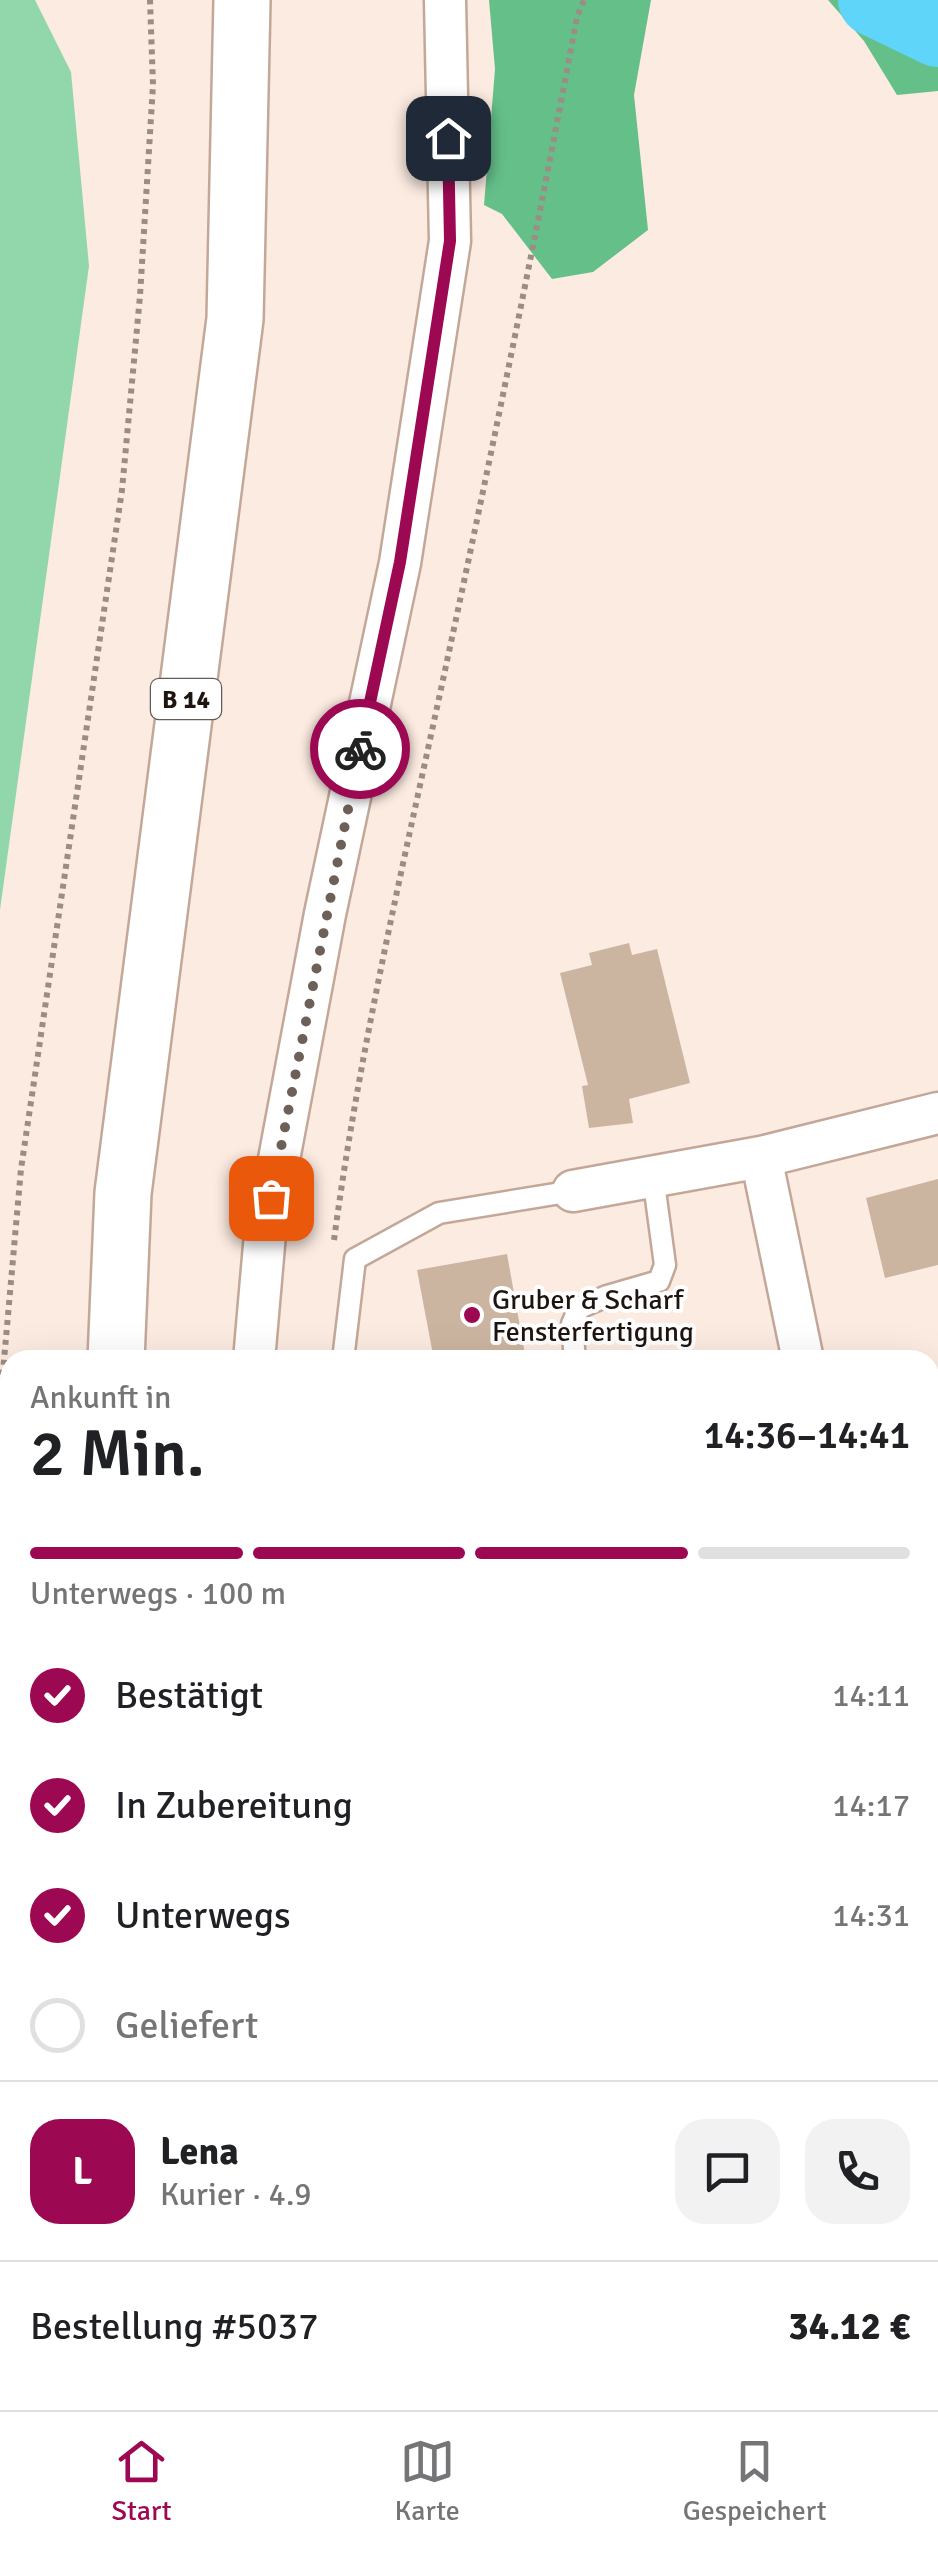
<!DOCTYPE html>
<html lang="de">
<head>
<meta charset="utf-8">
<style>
	body { margin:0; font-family:Signika,sans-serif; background:#f2f2f2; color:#202124; height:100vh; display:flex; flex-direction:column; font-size:38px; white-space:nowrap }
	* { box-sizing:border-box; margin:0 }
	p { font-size:32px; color:#757577 }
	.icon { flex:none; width:55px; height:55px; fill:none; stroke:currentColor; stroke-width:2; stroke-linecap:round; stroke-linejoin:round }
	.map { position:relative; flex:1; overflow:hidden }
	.drawer { position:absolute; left:0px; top:1350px; width:940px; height:1060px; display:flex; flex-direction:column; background:#fff; border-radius:30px 30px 0 0; box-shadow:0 10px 40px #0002 }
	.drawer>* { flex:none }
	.pin { position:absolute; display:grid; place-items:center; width:85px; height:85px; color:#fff; margin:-42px; border-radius:20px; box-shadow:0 5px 15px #0006 }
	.courier { position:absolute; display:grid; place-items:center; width:100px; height:100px; margin:-50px; border:8px solid #9d0853; border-radius:50%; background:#fff; color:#222; box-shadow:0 2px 12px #0007 }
	.overview em { font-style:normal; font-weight:600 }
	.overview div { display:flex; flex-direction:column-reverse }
	.overview { display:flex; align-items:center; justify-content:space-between; height:170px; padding:0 30px }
	h1 { font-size:65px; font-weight:600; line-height:75px }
	.bar { display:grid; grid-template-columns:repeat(4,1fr); gap:15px 10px; align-content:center; height:120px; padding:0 30px }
	.bar i { height:12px; border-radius:8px; background:#e0e0e0 }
	.bar .on { background:#9d0853 }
	.bar p { grid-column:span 4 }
	.line { display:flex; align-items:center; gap:25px; padding:0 30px; border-top:2px solid #e0e0e0 }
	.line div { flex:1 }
	.round { display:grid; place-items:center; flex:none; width:105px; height:105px; border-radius:30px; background:#f2f2f2 }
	ol { padding:0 30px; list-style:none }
	li { display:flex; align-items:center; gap:30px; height:110px }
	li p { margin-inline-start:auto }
	li .icon { padding:10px; border-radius:50%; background:#9d0853; color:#fff; stroke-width:4 }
	li:last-child { color:#757577 }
	li i { width:55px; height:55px; border:5px solid #e0e0e0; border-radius:50% }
	.menu { display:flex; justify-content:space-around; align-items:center; height:140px; border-top:2px solid #e0e0e0; background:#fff; font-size:28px; color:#757577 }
	.menu a { display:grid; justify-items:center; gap:5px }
	.menu .on { color:#9d0853 }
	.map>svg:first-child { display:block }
	.green { fill:#91d7ab }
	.forest { fill:#65bf89 }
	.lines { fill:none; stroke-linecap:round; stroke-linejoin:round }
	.river { stroke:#5ed5f9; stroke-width:72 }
	.building { fill:#ccb5a0 }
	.service-casing { stroke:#c3a899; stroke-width:25 }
	.minor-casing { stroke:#c3a899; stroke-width:45 }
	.primary-casing { stroke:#c3a899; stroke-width:60 }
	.path { stroke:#9b8d85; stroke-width:6; stroke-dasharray:5 5; stroke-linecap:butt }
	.service { stroke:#fff; stroke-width:20 }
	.minor { stroke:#fff; stroke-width:40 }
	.primary { stroke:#fff; stroke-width:55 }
	.done { stroke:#6c6059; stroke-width:10; stroke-dasharray:0 18 }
	.route { stroke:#9d0853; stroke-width:12 }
	.poi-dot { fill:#9d0853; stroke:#fff; stroke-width:4 }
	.labels { text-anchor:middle; stroke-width:8; stroke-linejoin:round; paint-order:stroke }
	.shield { fill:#fff; stroke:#625b58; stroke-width:2.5 }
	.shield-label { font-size:25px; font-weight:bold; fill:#1f1510 }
	.poi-label { font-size:28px; fill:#1f1510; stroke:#fff; text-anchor:start }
</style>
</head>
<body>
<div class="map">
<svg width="938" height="2410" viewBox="0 0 938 2410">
	<rect width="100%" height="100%" fill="#fcebe1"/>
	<path class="green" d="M0,0H35L71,72L89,266L0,910Z
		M0,1971L10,2009V2400H112L114,2410H0Z"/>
	<path class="forest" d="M489,0H651L634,95L648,230L593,272L552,279L502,214L484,205L495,69Z
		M828,0H938V91L897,95L864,41Z"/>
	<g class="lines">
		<path class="river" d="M874,0L938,31"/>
	</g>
	<path class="building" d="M629,943L632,955L657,949L690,1083L629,1099L633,1123L589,1128L582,1086L588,1085L560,973L592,965L589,953Z
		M938,1179V1265L885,1278L866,1198Z
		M507,1254L526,1360H434L417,1270Z
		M938,1598V1663L937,1664L930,1637V1607Z
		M782,2400H907L909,2410H783Z"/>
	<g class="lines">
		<defs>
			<path id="service" d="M343,1360L355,1259L439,1213L573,1191
				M575,1360L572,1324L579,1308L607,1296L659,1281L665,1265L653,1176
				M930,1577L938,1575"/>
			<path id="minor" d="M761,1157L803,1360
				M573,1191L761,1157L938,1113
				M254,1360L265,1234L325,914L400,563L450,241L445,0
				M930,2020L938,2066
				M930,2154L938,2152
				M426,2400L430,2410
				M634,2400L635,2410"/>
			<path id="primary" d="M116,1360L123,1193L235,319L242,0
				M306,2400L310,2410"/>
		</defs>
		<use href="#service" class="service-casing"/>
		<use href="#minor" class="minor-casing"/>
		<use href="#primary" class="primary-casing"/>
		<path class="path" d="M334,1240C360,1045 406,853 447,661C493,447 537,232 577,17L584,0
			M10,1694L2,1646L1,1394L21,1169L122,490L140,296L153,85L150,0
			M0,1702H10
			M178,2400L181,2410
			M521,2400L533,2410"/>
		<use href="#service" class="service"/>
		<use href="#minor" class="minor"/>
		<use href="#primary" class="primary"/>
	</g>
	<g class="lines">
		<path class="done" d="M271,1198L360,749"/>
		<path class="route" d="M360,749L400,562L450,241L448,138"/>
	</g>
	<circle class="poi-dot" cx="472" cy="1315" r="10"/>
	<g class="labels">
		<rect class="shield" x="151" y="679" width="70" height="40" rx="8"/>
		<g class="shield-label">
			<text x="186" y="708">B 14</text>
		</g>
		<g class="poi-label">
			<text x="492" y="1309">Gruber &amp; Scharf<tspan x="492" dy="32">Fensterfertigung</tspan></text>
		</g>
	</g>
</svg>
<div class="pin" style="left:271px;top:1198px;background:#ea580c"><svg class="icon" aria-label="bag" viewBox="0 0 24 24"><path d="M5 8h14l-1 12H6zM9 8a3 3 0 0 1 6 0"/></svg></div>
<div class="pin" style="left:448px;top:138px;background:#1f2937"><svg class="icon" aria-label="home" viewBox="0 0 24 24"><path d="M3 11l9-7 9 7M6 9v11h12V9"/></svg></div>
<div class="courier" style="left:360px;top:749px"><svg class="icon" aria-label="bike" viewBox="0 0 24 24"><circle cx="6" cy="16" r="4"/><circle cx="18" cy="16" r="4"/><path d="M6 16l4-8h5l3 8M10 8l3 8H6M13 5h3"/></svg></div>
<section class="drawer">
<div class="overview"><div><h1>2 Min.</h1><p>Ankunft in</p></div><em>14:36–14:41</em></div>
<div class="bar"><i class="on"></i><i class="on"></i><i class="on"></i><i></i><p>Unterwegs · 100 m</p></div>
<ol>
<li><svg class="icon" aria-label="check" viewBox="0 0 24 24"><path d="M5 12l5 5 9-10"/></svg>Bestätigt<p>14:11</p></li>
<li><svg class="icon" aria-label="check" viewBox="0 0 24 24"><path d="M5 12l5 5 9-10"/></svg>In Zubereitung<p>14:17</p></li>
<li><svg class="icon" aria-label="check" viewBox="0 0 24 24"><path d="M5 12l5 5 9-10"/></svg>Unterwegs<p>14:31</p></li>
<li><i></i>Geliefert</li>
</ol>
<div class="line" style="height:180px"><b class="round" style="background:#9d0853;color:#fff">L</b><div><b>Lena</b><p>Kurier · 4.9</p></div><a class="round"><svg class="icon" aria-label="chat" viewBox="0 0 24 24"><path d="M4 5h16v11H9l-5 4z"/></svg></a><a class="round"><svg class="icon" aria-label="phone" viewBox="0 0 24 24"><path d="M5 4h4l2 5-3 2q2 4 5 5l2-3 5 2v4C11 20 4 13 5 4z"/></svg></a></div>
<div class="line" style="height:130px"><div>Bestellung #5037</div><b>34.12 €</b></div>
</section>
</div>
<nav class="menu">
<a class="on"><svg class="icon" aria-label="home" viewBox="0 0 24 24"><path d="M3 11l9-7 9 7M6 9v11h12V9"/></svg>Start</a>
<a><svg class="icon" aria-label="map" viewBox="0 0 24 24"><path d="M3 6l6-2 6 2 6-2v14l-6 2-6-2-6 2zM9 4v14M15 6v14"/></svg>Karte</a>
<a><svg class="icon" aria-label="saved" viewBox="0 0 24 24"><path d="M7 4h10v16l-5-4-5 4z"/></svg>Gespeichert</a>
</nav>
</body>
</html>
